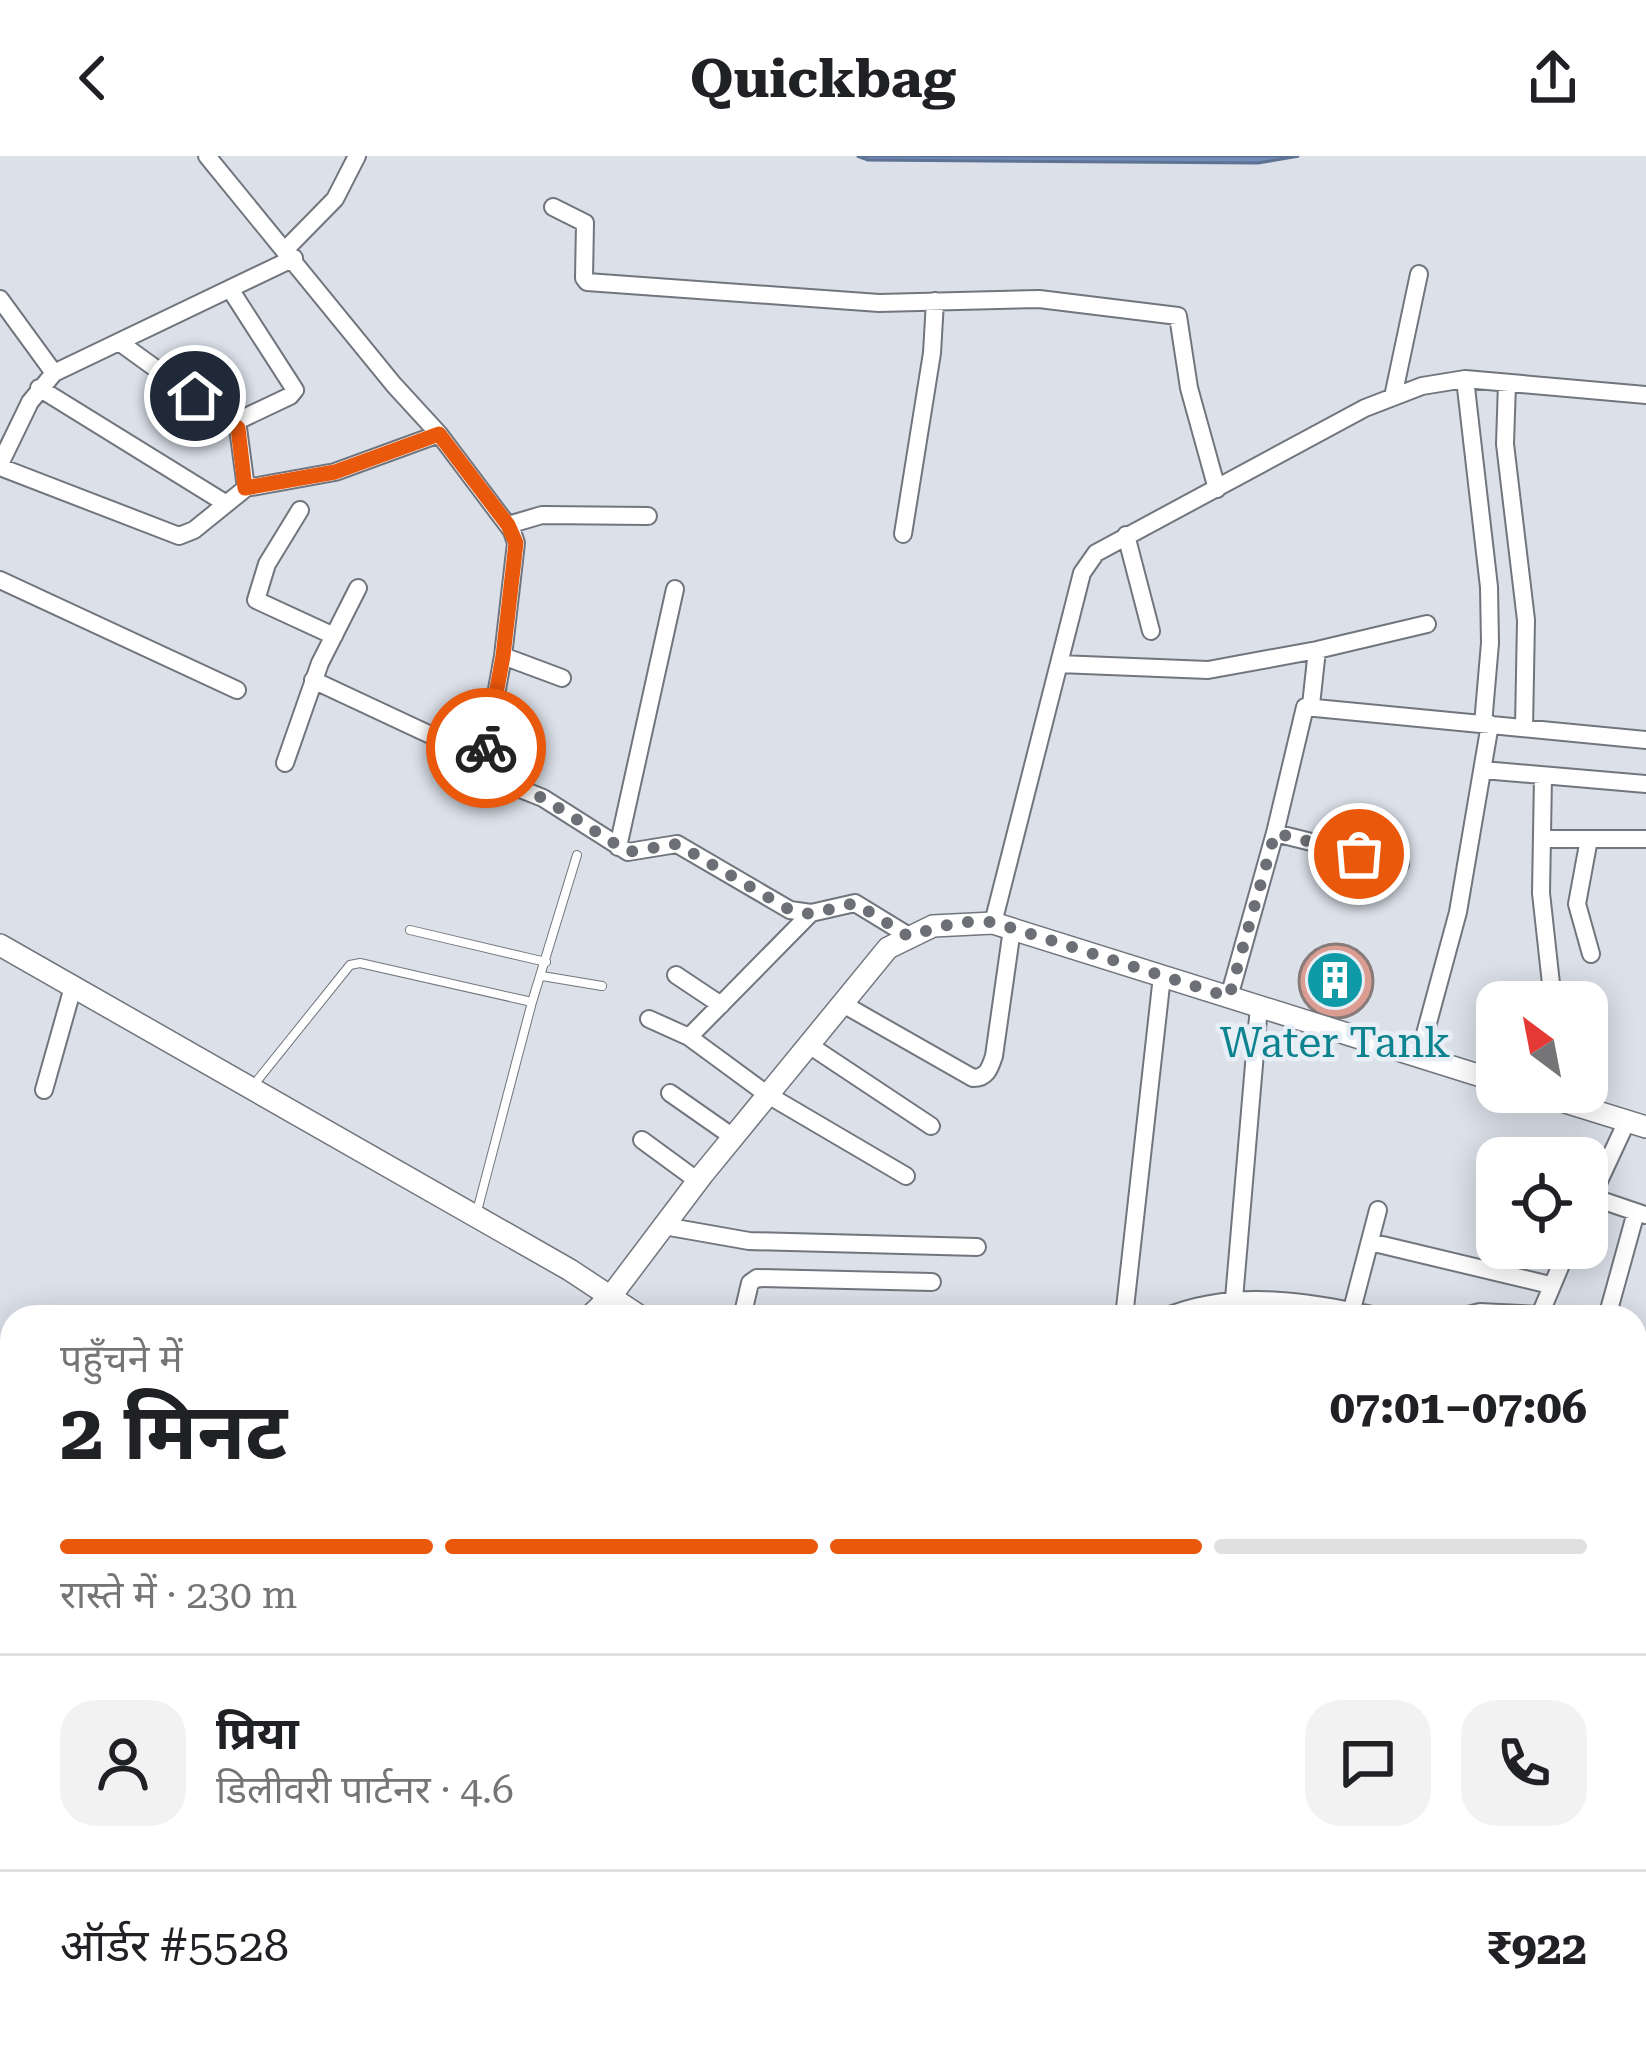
<!DOCTYPE html>
<html lang="hi">
<head>
<meta charset="utf-8">
<style>
	body { margin:0; font-family:"Roboto Serif","Noto Sans Devanagari",serif; background:#f2f2f2; color:#202124; height:100vh; display:flex; flex-direction:column; font-size:45px; white-space:nowrap }
	* { box-sizing:border-box; margin:0 }
	p { font-size:39px; color:#757577 }
	.icon { flex:none; width:66px; height:66px; fill:none; stroke:currentColor; stroke-width:2; stroke-linecap:round; stroke-linejoin:round }
	.map { position:relative; flex:1; overflow:hidden }
	.drawer { position:absolute; left:0px; top:1149px; width:1647px; height:747px; display:flex; flex-direction:column; background:#fff; border-radius:36px 36px 0 0; box-shadow:0 6px 30px #0003 }
	.drawer>* { flex:none }
	.needle { width:78px; rotate:328deg }
	.buttons { position:absolute; left:1476px; top:825px; display:grid; gap:24px }
	.buttons a { display:grid; place-items:center; width:132px; height:132px; border-radius:24px; background:#fff; box-shadow:0 6px 30px #0003; font-size:60px }
	.pin { position:absolute; display:grid; place-items:center; width:102px; height:102px; color:#fff; margin:-51px; border:6px solid #fff; border-radius:50%; box-shadow:0 3px 12px #0007 }
	.courier { position:absolute; display:grid; place-items:center; width:120px; height:120px; margin:-60px; border:9px solid #ea580c; border-radius:50%; background:#fff; color:#222; box-shadow:0 3px 15px #0007 }
	.summary em { font-style:normal; font-weight:700 }
	.summary div { display:flex; flex-direction:column-reverse }
	.summary { display:flex; align-items:center; justify-content:space-between; height:204px; padding:0 60px }
	h1 { font-size:78px; font-weight:700; line-height:90px }
	.bar { display:grid; grid-template-columns:repeat(4,1fr); gap:18px 12px; align-content:center; height:144px; padding:0 60px }
	.bar i { height:15px; border-radius:9px; background:#e0e0e0 }
	.bar .current { background:#ea580c }
	.bar p { grid-column:span 4 }
	.line { display:flex; align-items:center; gap:30px; padding:0 60px; border-top:3px solid #e0e0e0 }
	.line div { flex:1 }
	.round { display:grid; place-items:center; flex:none; width:126px; height:126px; border-radius:36px; background:#f2f2f2 }
	header { display:flex; justify-content:space-between; align-items:center; height:156px; padding:0 60px; background:#fff; font-size:54px; font-weight:700 }
	.map>svg:first-child { display:block }
	.water { fill:#728dbc; stroke:#5e7294; stroke-width:3 }
	.building { fill:#db9c91; stroke:#867b79; stroke-width:3 }
	.lines { fill:none; stroke-linecap:round; stroke-linejoin:round }
	.service-casing { stroke:#71757d; stroke-width:10 }
	.minor-casing { stroke:#71757d; stroke-width:20 }
	.tertiary-casing { stroke:#71757d; stroke-width:24 }
	.service { stroke:#fff; stroke-width:8 }
	.minor { stroke:#fff; stroke-width:16 }
	.tertiary { stroke:#fff; stroke-width:21 }
	.done { stroke:#6c6f75; stroke-width:12; stroke-dasharray:0 21.6 }
	.route { stroke:#ea580c; stroke-width:15 }
	.labels { text-anchor:middle; stroke-width:9; stroke-linejoin:round; paint-order:stroke }
	.culture-label { font-size:42px; fill:#0d838f; stroke:#e8eef6 }
</style>
</head>
<body>
<header><svg class="icon" aria-label="back" viewBox="0 0 24 24"><path d="M15 5l-7 7 7 7"/></svg>Quickbag<svg class="icon" aria-label="share" viewBox="0 0 24 24"><path d="M12 15V3M7 8l5-5 5 5M5 13v7h14v-7"/></svg></header>
<div class="map">
<svg width="1646" height="1894" viewBox="0 0 1646 1894">
	<rect width="100%" height="100%" fill="#dbe0e9"/>
	<path class="water" d="M857,0H1299L1258,7L868,4Z"/>
	<path class="building" d="M1299 825a37 37 0 1 1 74 0a37 37 0 1 1-74 0Z"/>
	<g class="lines">
		<defs>
			<path id="service" d="M410,774L546,806
				M542,820L602,830
				M252,931L350,809L360,807L532,846
				M476,1059L532,846L577,699
				M30,1884L31,1894
				M584,1884L586,1894"/>
			<path id="minor" d="M207,0L394,229L439,278L512,375L516,387L503,500L483,611L485,619L543,642L628,696L677,688L790,754L811,757L855,747L909,780
				M553,51L585,67L584,122L587,126L879,147L1039,143L1178,160L1189,232L1217,333
				M286,93L335,43L357,0
				M230,133L295,234L290,240L233,267
				M0,143L54,217
				M119,186L238,272L246,332
				M1465,223L1489,431L1490,487L1483,568
				M1507,227L1505,288L1526,464L1524,572
				M39,232L225,347
				M1393,241L1419,118
				M0,308L30,246L54,217L294,102
				M0,311L179,380L194,374L246,332L335,316L439,278
				M300,354L267,408L256,444L334,480
				M508,369L542,359L648,360
				M903,378L932,197L935,145
				M1126,379L1151,475
				M0,424L237,534
				M503,500L562,522
				M1059,508L1208,514L1317,494L1427,468
				M313,524L484,604
				M1311,549L1317,494
				M285,607L320,507L358,432
				M1483,614L1646,628
				M1543,620L1541,737L1553,846
				M1275,677L1400,708
				M1542,683H1646
				M1589,683L1577,748L1591,798
				M618,691L675,433
				M993,767L1082,417L1096,397L1365,252L1422,230L1465,223L1646,239
				M676,819L721,849
				M1229,841L1275,677L1305,551L1646,584
				M843,848L973,922C987,922 990,912 994,900L1012,773
				M649,863L689,881L768,939L906,1020
				M689,881L811,757
				M809,889L931,970
				M1419,900L1458,756L1490,568
				M44,934L73,831
				M670,937L733,981
				M642,984L698,1025
				M1592,1041L1645,1059
				M1587,1051L1627,965
				M664,1070L749,1085L977,1091
				M1370,1086L1550,1129
				M1234,1143L1259,850
				M742,1161L750,1127L757,1122L932,1126
				M1124,1161L1162,820
				M1165,1161C1238,1131 1309,1147 1383,1161
				M1350,1161L1378,1054
				M1460,1161L1480,1156L1540,1159
				M1539,1161L1568,1092
				M1607,1161L1636,1056
				M1635,1267L1646,1272
				M1635,1353L1646,1355
				M1635,1478L1646,1481
				M0,1599L12,1605
				M0,1872H12
				M694,1884L800,1894
				M1019,1884L1020,1894
				M283,1894L287,1884"/>
			<path id="tertiary" d="M0,789L570,1114L641,1161
				M1533,936L1646,971
				M589,1161L611,1140L703,1018L888,792L933,770L993,767L1497,925
				M0,1224H12
				M1233,1884L1238,1894"/>
		</defs>
		<use href="#service" class="service-casing"/>
		<use href="#minor" class="minor-casing"/>
		<use href="#tertiary" class="tertiary-casing"/>
		<use href="#service" class="service"/>
		<use href="#minor" class="minor"/>
		<use href="#tertiary" class="tertiary"/>
	</g>
	<g class="lines">
		<path class="done" d="M486,592L485,619L543,642L628,696L677,688L790,754L811,758L855,747L908,780L959,766H993L1229,841L1275,677L1359,698"/>
		<path class="route" d="M195,240L238,272L245,332L335,316L439,278L508,369L516,387L503,500L486,592"/>
	</g>
	<defs>
		<symbol id="building-disc" viewBox="-11 -11 22 22"><circle r="9.5" fill="#0f9aa8" stroke="#e8eef6"/><path d="M-4-6H4V6H1V3H-1V6H-4ZM-2.5-4.3h1.7v1.8h-1.7ZM.8-4.3h1.7v1.8H.8ZM-2.5-1h1.7V.8h-1.7ZM.8-1h1.7V.8H.8Z" fill="#fff"/></symbol>
	</defs>
	<g fill-rule="evenodd">
		<use href="#building-disc" x="1302" y="791" width="66" height="66"/>
	</g>
	<g class="labels">
		<g class="culture-label">
			<text x="1335" y="901">Water Tank</text>
		</g>
	</g>
</svg>
<div class="buttons">
<a><svg class="needle" viewBox="-14 -14 28 28"><path d="M0-13l5 13h-10z" fill="#e53935"/><path d="M0 13l5-13h-10z" fill="#757577"/></svg></a>
<a><svg class="icon" aria-label="locate" viewBox="0 0 24 24"><circle cx="12" cy="12" r="6"/><path d="M12 2v4M12 18v4M2 12h4M18 12h4"/></svg></a>
</div>
<div class="pin" style="left:1359px;top:698px;background:#ea580c"><svg class="icon" aria-label="bag" viewBox="0 0 24 24"><path d="M5 8h14l-1 12H6zM9 8a3 3 0 0 1 6 0"/></svg></div>
<div class="pin" style="left:195px;top:240px;background:#1f2937"><svg class="icon" aria-label="home" viewBox="0 0 24 24"><path d="M3 11l9-7 9 7M6 9v11h12V9"/></svg></div>
<div class="courier" style="left:486px;top:592px"><svg class="icon" aria-label="bike" viewBox="0 0 24 24"><circle cx="6" cy="16" r="4"/><circle cx="18" cy="16" r="4"/><path d="M6 16l4-8h5l3 8M10 8l3 8H6M13 5h3"/></svg></div>
<section class="drawer">
<div class="summary"><div><h1>2 मिनट</h1><p>पहुँचने में</p></div><em>07:01–07:06</em></div>
<div class="bar"><i class="current"></i><i class="current"></i><i class="current"></i><i></i><p>रास्ते में · 230 m</p></div>
<div class="line" style="height:216px"><a class="round"><svg class="icon" aria-label="person" viewBox="0 0 24 24"><circle cx="12" cy="8" r="4"/><path d="M4 21q1-7 8-7t8 7"/></svg></a><div><b>प्रिया</b><p>डिलीवरी पार्टनर · 4.6</p></div><a class="round"><svg class="icon" aria-label="chat" viewBox="0 0 24 24"><path d="M4 5h16v11H9l-5 4z"/></svg></a><a class="round"><svg class="icon" aria-label="phone" viewBox="0 0 24 24"><path d="M5 4h4l2 5-3 2q2 4 5 5l2-3 5 2v4C11 20 4 13 5 4z"/></svg></a></div>
<div class="line" style="height:156px"><div>ऑर्डर #5528</div><b>₹922</b></div>
</section>
</div>
</body>
</html>
